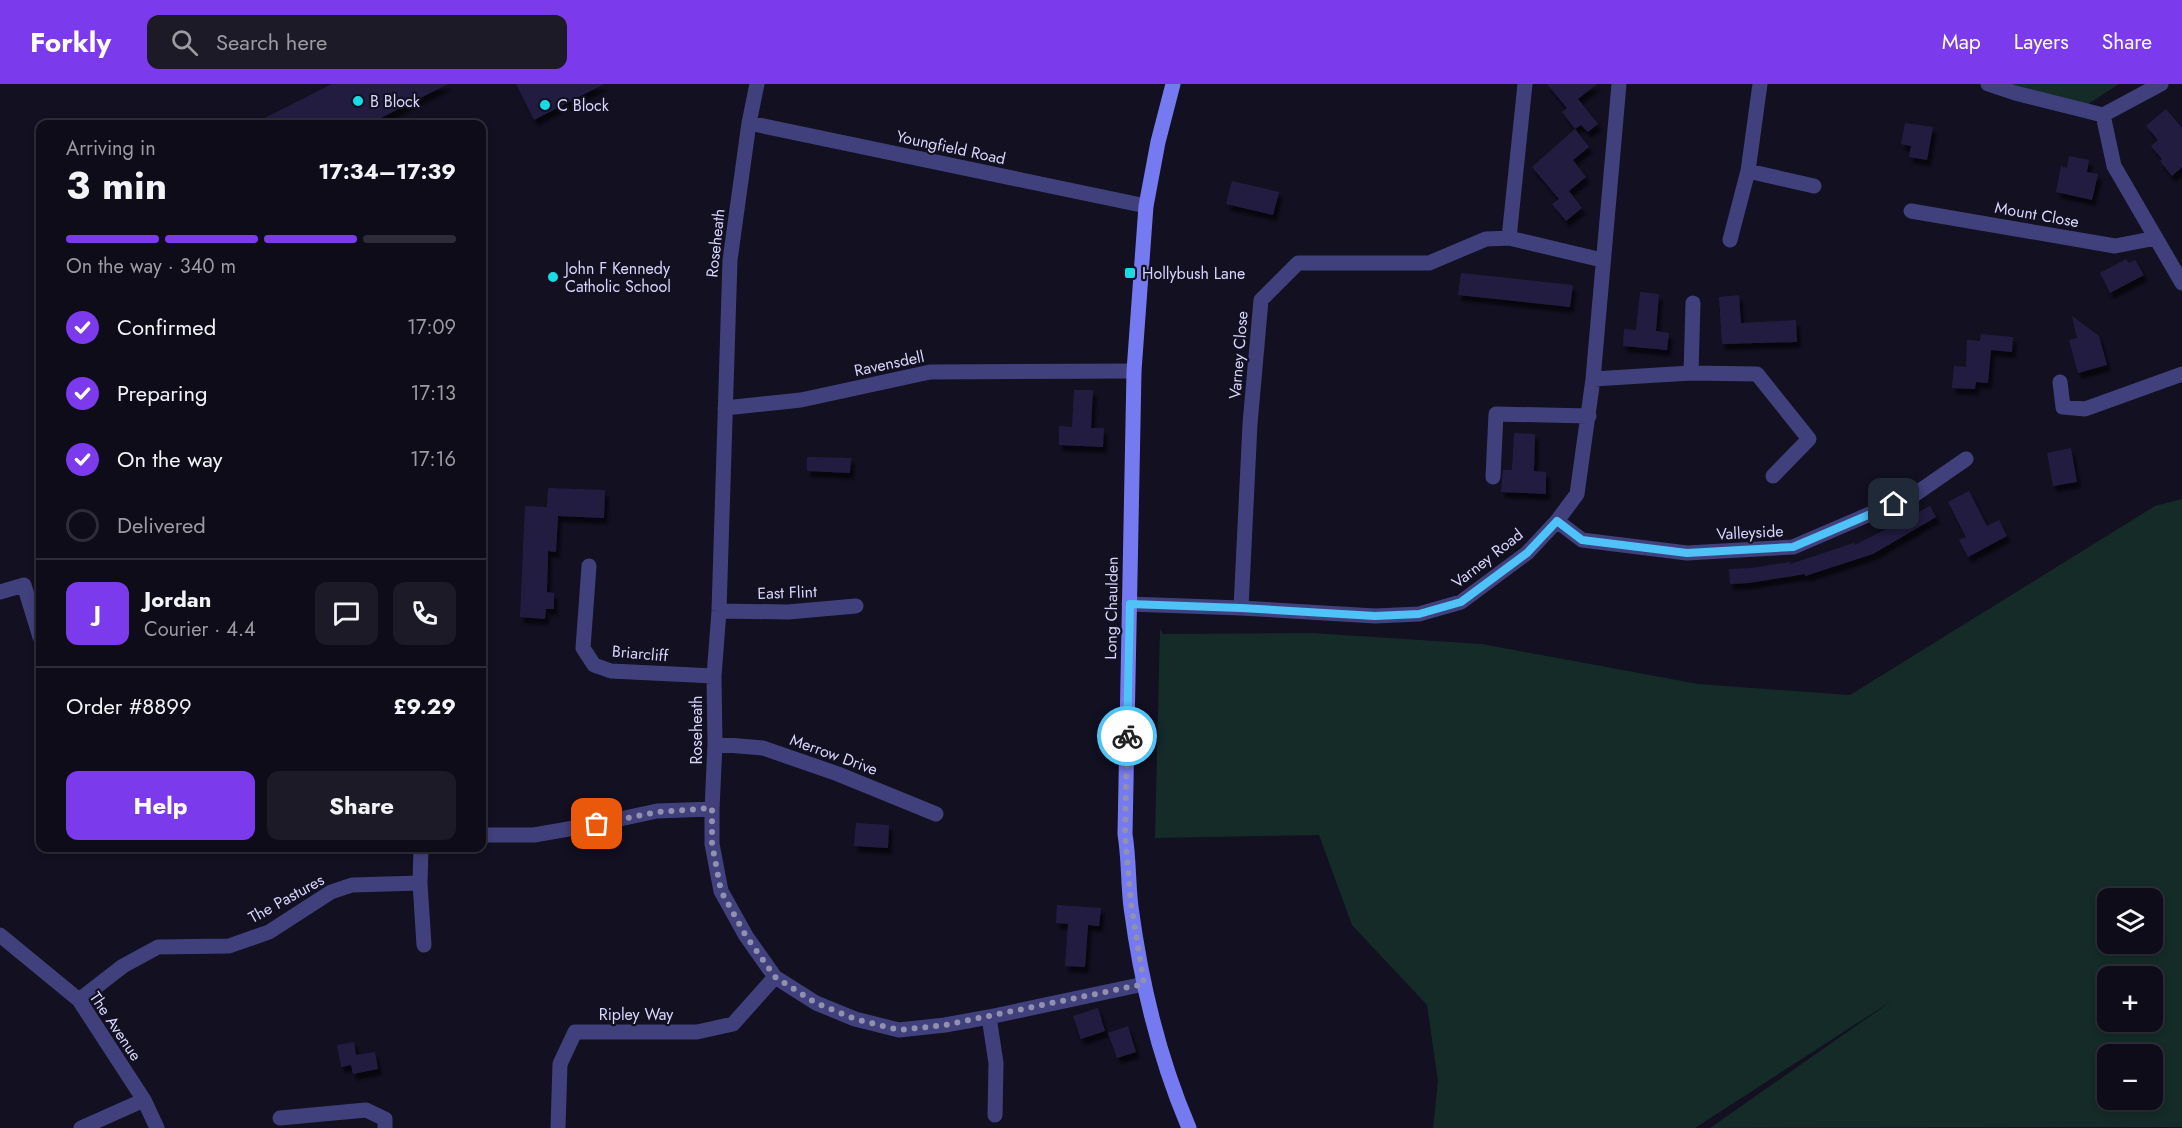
<!DOCTYPE html>
<html lang="en">
<head>
<meta charset="utf-8">
<style>
	body { margin:0; font-family:Jost,sans-serif; background:#1c1a26; color:#f1f3f6; height:100vh; display:flex; flex-direction:column; font-size:22px; white-space:nowrap }
	* { box-sizing:border-box; margin:0 }
	p { font-size:20px; color:#9b9ba2 }
	.icon { flex:none; width:33px; height:33px; fill:none; stroke:currentColor; stroke-width:2; stroke-linecap:round; stroke-linejoin:round }
	.map { position:relative; flex:1; overflow:hidden }
	.sheet { position:absolute; left:36px; top:36px; width:450px; height:732px; display:flex; flex-direction:column; background:#0e0c19; border-radius:12px; box-shadow:0 3px 9px #0003,0 0 0 2px #2e2c38 }
	.sheet>* { flex:none }
	.buttons { position:absolute; left:2097px; top:804px; display:grid; gap:12px }
	.buttons a { display:grid; place-items:center; width:66px; height:66px; border-radius:12px; background:#0e0c19; box-shadow:0 3px 9px #0003,0 0 0 2px #2e2c38; font-size:30px }
	.pin { position:absolute; display:grid; place-items:center; width:51px; height:51px; color:#fff; margin:-26px; border-radius:12px; box-shadow:0 3px 9px #0006 }
	.courier { position:absolute; display:grid; place-items:center; width:60px; height:60px; margin:-30px; border:4px solid #4fc3f7; border-radius:50%; background:#fff; color:#222; box-shadow:0 2px 8px #0007 }
	.headline em { font-style:normal; font-weight:700 }
	.headline div { display:flex; flex-direction:column-reverse }
	.headline { display:flex; align-items:center; justify-content:space-between; height:102px; padding:0 30px }
	h1 { font-size:39px; font-weight:700; line-height:45px }
	.bar { display:grid; grid-template-columns:repeat(4,1fr); gap:9px 6px; align-content:center; height:72px; padding:0 30px }
	.bar i { height:8px; border-radius:4px; background:#2e2c38 }
	.bar .selected { background:#7c3aed }
	.bar p { grid-column:span 4 }
	.line { display:flex; align-items:center; gap:15px; padding:0 30px; border-top:2px solid #2e2c38 }
	.line div { flex:1 }
	.round { display:grid; place-items:center; flex:none; width:63px; height:63px; border-radius:12px; background:#1c1a26 }
	ol { padding:0 30px; list-style:none }
	li { display:flex; align-items:center; gap:18px; height:66px }
	li p { margin-inline-start:auto }
	li .icon { padding:6px; border-radius:50%; background:#7c3aed; color:#fff; stroke-width:4 }
	li:last-child { color:#9b9ba2 }
	li i { width:33px; height:33px; border:3px solid #2e2c38; border-radius:50% }
	.button { display:flex; gap:12px; margin-top:auto; padding:12px 30px }
	.button a { flex:1; height:69px; border-radius:12px; background:#7c3aed; color:#fff; font-size:24px; font-weight:700; line-height:69px; text-align:center }
	.button a+a { background:#1c1a26; color:#f1f3f6 }
	header { display:flex; align-items:center; gap:36px; box-sizing:border-box; height:84px; padding:0 30px; background:#7c3aed; color:#fff }
	header strong { font-size:28px }
	nav { display:flex; gap:33px; margin-inline-start:auto; font-size:21px }
	.search { width:420px; height:54px; background:#1c1a26; display:flex; align-items:center; gap:15px; box-sizing:border-box; padding:0 21px; border-radius:12px; color:#9b9ba2; font-size:22px }
	.map>svg:first-child { display:block }
	.green { fill:#142b28; fill-rule:evenodd }
	.building { fill:#231e40; filter:url(#shadow) }
	.lines { fill:none; stroke-linecap:round; stroke-linejoin:round }
	.street { stroke:#40417c; stroke-width:15 }
	.secondary { stroke:#757af1; stroke-width:15 }
	.done { stroke:#9290af; stroke-width:6; stroke-dasharray:0 10.8 }
	.route { stroke:#4fc3f7; stroke-width:8 }
	.poi-dot { fill:#17dce4; stroke:#121021; stroke-width:2 }
	.labels { text-anchor:middle; stroke-width:4.5; stroke-linejoin:round; paint-order:stroke }
	.poi-label { font-size:16px; fill:#d7d5fb; stroke:#121021; text-anchor:start }
	.street-label { font-size:16px; fill:#d7d5fb; stroke:#121021 }
</style>
</head>
<body>
<header>
<strong>Forkly</strong>
<div class="search"><svg class="icon" aria-label="search" viewBox="0 0 24 24"><circle cx="10" cy="10" r="6"/><path d="M15 15l6 6"/></svg>Search here</div>
<nav><a>Map</a><a>Layers</a><a>Share</a></nav>
</header>
<div class="map">
<svg width="2182" height="1044" viewBox="0 0 2182 1044">
	<defs>
		<filter id="shadow"><feDropShadow dx="3.5" dy="6" stdDeviation="1.5" flood-color="#0009"/></filter>
	</defs>
	<rect width="100%" height="100%" fill="#121021"/>
	<path class="green" d="M2005,0H2119L2085,22Z
		M2182,415V1043L1710,1044L1893,916L1695,1044H1433L1438,997L1427,921L1352,841L1319,751L1155,754L1160,545L1163,550L1312,549L1482,560L1698,600L1850,611L2155,422ZM2108,814H2152V860H2108ZM2108,892H2152V938H2108ZM2152,970V1016H2108V970Z"/>
	<path class="building" d="M332,0H448L369,40H253Z
		M516,0H604L534,36Z
		M1547,0H1597L1578,15L1598,40L1588,48L1581,41L1575,45L1562,28L1567,24Z
		M2166,25L2182,44V83L2172,92L2160,77L2162,75L2151,62L2158,56L2146,42Z
		M1905,39L1933,43L1927,76L1909,73L1911,62L1901,60Z
		M1575,45L1589,63L1573,76L1586,93L1569,107L1582,124L1566,137L1552,120L1559,115L1532,83Z
		M2069,72L2089,76L2087,88L2098,90L2092,116L2056,108L2061,82L2067,84Z
		M1232,97L1279,108L1273,131L1226,120Z
		M2126,175L2129,179L2135,176L2144,191L2110,209L2100,189Z
		M1461,189L1573,201L1570,223L1458,211Z
		M1640,208L1659,210L1656,247L1669,249L1667,266L1623,262L1624,245L1636,246Z
		M1739,211L1741,239L1796,236L1797,258L1722,260L1719,213Z
		M2072,232L2099,252L2107,281L2078,289L2069,256L2077,254Z
		M1981,250L2013,253L2012,268L1991,266L1988,299L1976,298L1975,305L1952,304L1954,282L1966,283L1967,256L1980,257Z
		M1074,306H1093L1091,344H1104L1103,363L1059,361V342L1072,343Z
		M1514,349L1535,350L1534,387L1546,388V410L1501,408L1503,386H1512Z
		M2071,364L2077,398L2053,402L2047,369Z
		M807,373L851,374L850,389L807,387Z
		M548,404L605,406L604,434L558,432L556,468L548,467L547,508L554,509V525H546L545,535L520,533L525,422L547,423Z
		M1969,407L1987,442L1999,436L2007,452L1968,473L1959,456L1966,453L1948,418Z
		M1930,422L1936,433L1873,470L1805,492V490L1749,499L1730,500L1729,485L1752,484L1790,478V480L1854,459L1855,461L1894,441L1893,440L1905,433L1906,435Z
		M856,739L889,741L888,764L854,762Z
		M1057,821L1101,824L1099,842L1088,841L1085,883L1065,882L1068,840L1056,839Z
		M1098,924L1105,947L1081,955L1073,932Z
		M1128,942L1136,968L1117,974L1108,949Z
		M354,958L356,971L375,968L378,985L353,990L351,981L341,983L337,961Z"/>
	<g class="lines">
		<path class="street" d="M757,0L749,39L730,176L719,527L714,592L715,660L712,725V760L721,807L746,852L775,893L816,919L855,935L899,946L945,941L989,933L1144,900
			M1525,0L1509,154L1602,176
			M1988,0L2015,9L2103,31L2161,0
			M2103,31L2114,82L2182,199
			M749,39L1146,122
			M1748,87L1814,102
			M1911,127L2115,162L2156,154
			M1730,156L1748,87L1760,0
			M1691,289L1757,290L1809,355L1773,392
			M1593,295L1691,289L1693,219
			M2060,298L2063,323L2085,325L2182,290
			M725,324L801,316L930,288L1134,287
			M1493,393L1496,330L1589,332
			M1557,437L1582,456L1687,469L1793,463L1914,411L1966,375
			M589,482L583,564L594,581L611,587L714,592
			M0,508L24,501L40,553
			M1129,520L1241,524L1375,532L1419,530L1461,518L1527,469L1557,437L1577,410L1593,295L1619,0
			M1241,524L1250,340L1261,216L1298,179H1429L1486,155L1509,154
			M719,527L788,528L856,522
			M715,660L763,664L838,690L936,730
			M482,751H534L597,740L657,727L712,725
			M420,799L421,764
			M0,851L79,916L144,1016L157,1044
			M79,916L123,882L158,863L229,862L269,848L331,808L352,801L420,799L424,861
			M989,933L996,979L995,1031
			M280,1034L366,1026L385,1035V1044
			M81,1044L144,1016
			M558,1044L560,980L575,948H697L733,940L775,893"/>
		<path class="secondary" d="M1173,0L1158,58L1146,122L1134,287L1125,750C1129,774 1128,799 1131,823C1141,898 1159,974 1189,1044"/>
	</g>
	<g class="lines">
		<path class="done" d="M597,740L657,728L712,724V760L721,807L746,852L775,893L816,919L855,935L899,946L945,941L1144,900L1131,820L1125,750L1127,652"/>
		<path class="route" d="M1127,652L1130,520L1241,524L1375,532L1419,530L1461,518L1527,469L1557,437L1582,456L1687,469L1793,463L1894,420"/>
	</g>
	<g class="poi-dot">
		<circle cx="358" cy="17" r="6"/>
		<circle cx="545" cy="21" r="6"/>
		<rect x="1124" y="183" width="12" height="12" rx="3"/>
		<circle cx="553" cy="193" r="6"/>
	</g>
	<g class="labels">
		<g class="poi-label">
			<text x="370" y="23">B Block</text>
			<text x="557" y="27">C Block</text>
			<text x="565" y="190">John F Kennedy<tspan x="565" dy="18">Catholic School</tspan></text>
			<text x="1142" y="195">Hollybush Lane</text>
		</g>
		<g class="street-label">
			<text transform="translate(951 63) rotate(12)" y="6">Youngfield Road</text>
			<text transform="translate(2037 130) rotate(10)" y="6">Mount Close</text>
			<text transform="translate(715 159) rotate(-84)" y="6">Roseheath</text>
			<text transform="translate(1238 271) rotate(-85)" y="6">Varney Close</text>
			<text transform="translate(889 279) rotate(-12)" y="6">Ravensdell</text>
			<text transform="translate(1750 448) rotate(-3)" y="6">Valleyside</text>
			<text transform="translate(1487 474) rotate(-38)" y="6">Varney Road</text>
			<text transform="translate(787 508) rotate(-2)" y="6">East Flint</text>
			<text transform="translate(1111 524) rotate(-89)" y="6">Long Chaulden</text>
			<text transform="translate(640 569) rotate(5)" y="6">Briarcliff</text>
			<text transform="translate(696 646) rotate(-90)" y="6">Roseheath</text>
			<text transform="translate(834 670) rotate(20)" y="6">Merrow Drive</text>
			<text transform="translate(286 814) rotate(-29)" y="6">The Pastures</text>
			<text x="636" y="936">Ripley Way</text>
			<text transform="translate(116 942) rotate(56)" y="6">The Avenue</text>
		</g>
	</g>
</svg>
<div class="buttons">
<a><svg class="icon" aria-label="layers" viewBox="0 0 24 24"><path d="M12 4l9 5-9 5-9-5zM3 14l9 5 9-5"/></svg></a>
<a>+</a>
<a>−</a>
</div>
<div class="pin" style="left:597px;top:740px;background:#ea580c"><svg class="icon" aria-label="bag" viewBox="0 0 24 24"><path d="M5 8h14l-1 12H6zM9 8a3 3 0 0 1 6 0"/></svg></div>
<div class="pin" style="left:1894px;top:420px;background:#1f2937"><svg class="icon" aria-label="home" viewBox="0 0 24 24"><path d="M3 11l9-7 9 7M6 9v11h12V9"/></svg></div>
<div class="courier" style="left:1127px;top:652px"><svg class="icon" aria-label="bike" viewBox="0 0 24 24"><circle cx="6" cy="16" r="4"/><circle cx="18" cy="16" r="4"/><path d="M6 16l4-8h5l3 8M10 8l3 8H6M13 5h3"/></svg></div>
<section class="sheet">
<div class="headline"><div><h1>3 min</h1><p>Arriving in</p></div><em>17:34–17:39</em></div>
<div class="bar"><i class="selected"></i><i class="selected"></i><i class="selected"></i><i></i><p>On the way · 340 m</p></div>
<ol>
<li><svg class="icon" aria-label="check" viewBox="0 0 24 24"><path d="M5 12l5 5 9-10"/></svg>Confirmed<p>17:09</p></li>
<li><svg class="icon" aria-label="check" viewBox="0 0 24 24"><path d="M5 12l5 5 9-10"/></svg>Preparing<p>17:13</p></li>
<li><svg class="icon" aria-label="check" viewBox="0 0 24 24"><path d="M5 12l5 5 9-10"/></svg>On the way<p>17:16</p></li>
<li><i></i>Delivered</li>
</ol>
<div class="line" style="height:108px"><b class="round" style="background:#7c3aed;color:#fff">J</b><div><b>Jordan</b><p>Courier · 4.4</p></div><a class="round"><svg class="icon" aria-label="chat" viewBox="0 0 24 24"><path d="M4 5h16v11H9l-5 4z"/></svg></a><a class="round"><svg class="icon" aria-label="phone" viewBox="0 0 24 24"><path d="M5 4h4l2 5-3 2q2 4 5 5l2-3 5 2v4C11 20 4 13 5 4z"/></svg></a></div>
<div class="line" style="height:78px"><div>Order #8899</div><b>£9.29</b></div>
<div class="button"><a>Help</a><a>Share</a></div>
</section>
</div>
</body>
</html>
